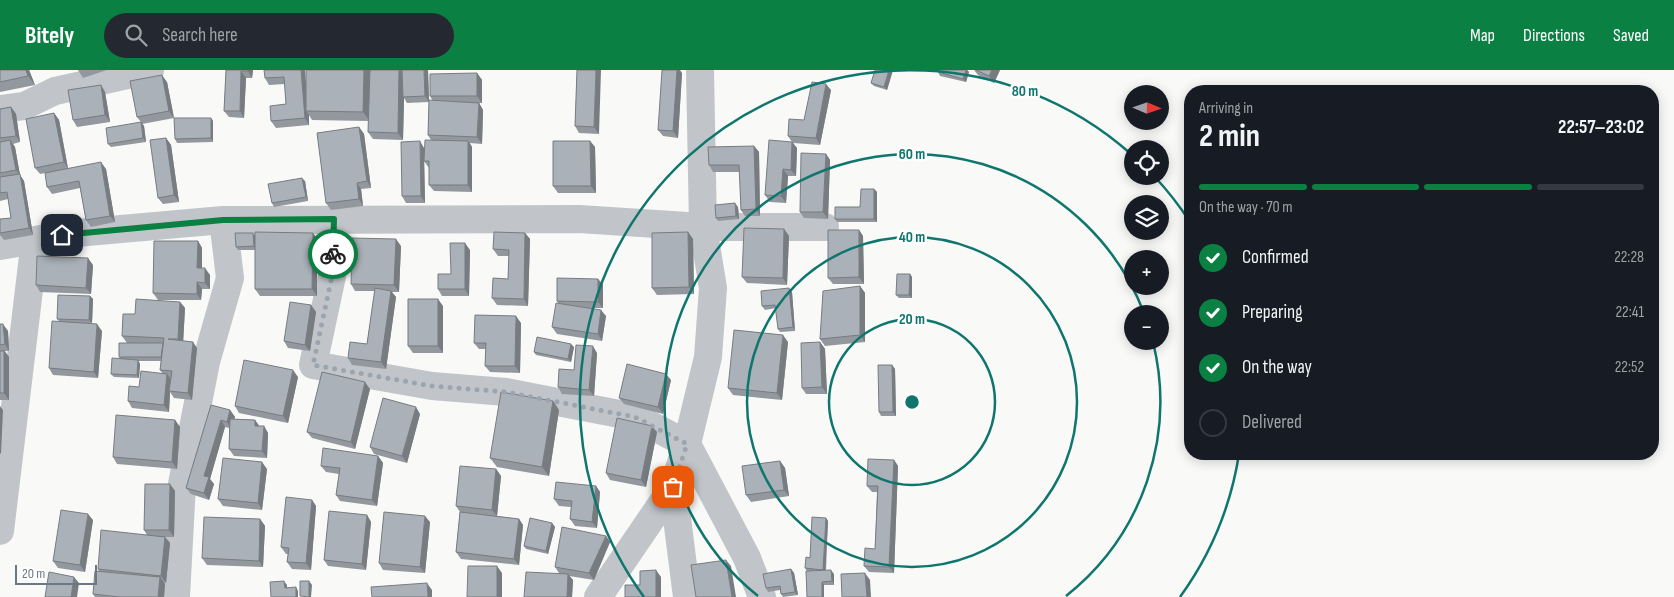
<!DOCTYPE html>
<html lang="en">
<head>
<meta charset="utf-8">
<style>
	body { margin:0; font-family:"Sofia Sans Condensed",sans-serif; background:#242831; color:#f1f3f6; height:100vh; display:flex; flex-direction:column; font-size:19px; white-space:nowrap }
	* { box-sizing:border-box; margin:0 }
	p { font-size:16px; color:#9ea1a6 }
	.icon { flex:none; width:28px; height:28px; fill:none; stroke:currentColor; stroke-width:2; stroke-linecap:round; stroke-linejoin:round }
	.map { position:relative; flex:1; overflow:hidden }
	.panel { position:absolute; left:1184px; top:15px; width:475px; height:375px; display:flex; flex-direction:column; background:#171b24; border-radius:20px; box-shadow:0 2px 12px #0003 }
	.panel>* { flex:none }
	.needle { width:32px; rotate:92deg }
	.fabs { position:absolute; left:1124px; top:15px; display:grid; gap:10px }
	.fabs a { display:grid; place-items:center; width:45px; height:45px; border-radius:50%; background:#171b24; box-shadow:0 2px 12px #0003; font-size:25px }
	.scale { position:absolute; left:15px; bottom:12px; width:82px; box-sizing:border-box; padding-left:5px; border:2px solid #6a7887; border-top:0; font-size:14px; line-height:18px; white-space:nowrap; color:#6a7887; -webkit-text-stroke:4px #fff; paint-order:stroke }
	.pin { position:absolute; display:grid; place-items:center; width:42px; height:42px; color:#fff; margin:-21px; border-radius:10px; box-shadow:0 2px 8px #0006 }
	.courier { position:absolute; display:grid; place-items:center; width:50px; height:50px; margin:-25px; border:4px solid #0b8043; border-radius:50%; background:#fff; color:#222; box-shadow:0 1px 6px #0007 }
	.headline em { font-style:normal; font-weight:700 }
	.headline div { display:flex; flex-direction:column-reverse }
	.headline { display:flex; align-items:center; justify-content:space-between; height:85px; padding:0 15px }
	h1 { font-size:32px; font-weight:700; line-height:38px }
	.bar { display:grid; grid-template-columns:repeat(4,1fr); gap:8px 5px; align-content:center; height:60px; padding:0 15px }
	.bar i { height:6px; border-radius:4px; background:#363941 }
	.bar .on { background:#0b8043 }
	.bar p { grid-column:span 4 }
	ol { padding:0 15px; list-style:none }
	li { display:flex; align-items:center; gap:15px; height:55px }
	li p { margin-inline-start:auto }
	li .icon { padding:5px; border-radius:50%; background:#0b8043; color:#fff; stroke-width:4 }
	li:last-child { color:#9ea1a6 }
	li i { width:28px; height:28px; border:2px solid #363941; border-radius:50% }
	header { display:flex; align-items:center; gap:30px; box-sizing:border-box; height:70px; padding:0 25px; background:#0b8043; color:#fff }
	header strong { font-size:24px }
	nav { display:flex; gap:28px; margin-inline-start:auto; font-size:18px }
	.search { width:350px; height:45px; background:#242831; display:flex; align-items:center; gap:12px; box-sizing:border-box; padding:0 18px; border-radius:28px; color:#9ea1a6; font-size:19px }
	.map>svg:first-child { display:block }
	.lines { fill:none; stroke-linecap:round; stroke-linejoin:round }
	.minor { stroke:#c1c5c9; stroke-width:28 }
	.wall { fill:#92989e }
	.shaded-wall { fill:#777c81 }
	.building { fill:#aab1b8; stroke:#777c81 }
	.done { stroke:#9ca5af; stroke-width:5; stroke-dasharray:0 9 }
	.route { stroke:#0b8043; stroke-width:6 }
	.ring { fill:none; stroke:#0f766e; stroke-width:2.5 }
	.centre { fill:#0f766e; stroke:#fff; stroke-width:2.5 }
	.ring-label { font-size:15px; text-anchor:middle; font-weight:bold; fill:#0f766e; stroke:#fff; stroke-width:5; stroke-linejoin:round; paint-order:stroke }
</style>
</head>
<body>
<header>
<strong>Bitely</strong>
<div class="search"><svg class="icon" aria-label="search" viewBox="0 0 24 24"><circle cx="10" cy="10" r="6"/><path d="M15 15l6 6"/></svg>Search here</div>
<nav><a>Map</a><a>Directions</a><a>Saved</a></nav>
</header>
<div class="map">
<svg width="1674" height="527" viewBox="0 0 1674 527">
	<rect width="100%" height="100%" fill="#f9f9f8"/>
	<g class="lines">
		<path class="minor" d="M0,39L24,36L55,21L150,0
			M334,149L332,206L313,295L432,316L506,322L635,347L687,374L747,488L762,527
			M0,176L76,163L223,150L579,149L703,157H825
			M673,417L687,527
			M0,461L35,170
			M176,527L182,414L206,292L230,208L223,150
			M598,527L673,417L687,374L708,287L713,218L703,157L700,0"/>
	</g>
	<path class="wall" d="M0,0H29L35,15L0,22Z
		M78,0H107L83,8Z
		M226,0H253L252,8H246L244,48L229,47L224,41Z
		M264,0L306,14V0H428L429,30L433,31L430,26L477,3L482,10V33H475H479L483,40L482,74L470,73L472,77V122L434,121L429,115V98L424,91L425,133H406L402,126L424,78L431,70L428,65L429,32L407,33L404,28L403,70L373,69L368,62L369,51L312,50L309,45V55L276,58L271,51L286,34L285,14L269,15L265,8Z
		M577,0L599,64L579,63L575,56Z
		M875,0H893L887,20L874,16L871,13Z
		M938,0H967L969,2L966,12L940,6L938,2Z
		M974,0H1000L994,13L978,5Z
		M682,3L678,68L663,66L658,60Z
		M167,12L174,48L142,54L144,56L146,72L111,77L108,74L141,52L137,47Z
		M101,15L105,22L110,52L77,57L73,50Z
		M831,20L820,75L793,73L797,78L796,106H788L786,133L770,132L765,125L792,72L788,66L804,50Z
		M11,37L16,44L20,72L13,74L15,77L20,105L24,111L33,165L4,170L0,165V149L11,148L8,129L0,131V39Z
		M54,43L59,50L68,98L106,99L115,152L91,157L86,150L80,118L52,124L47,117L45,103L40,104L35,98Z
		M211,48L213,51V72L177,73L175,69Z
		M359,57L364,64L371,118L361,119L363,136L331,140L326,133Z
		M166,68L171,75L179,132L163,134L158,128Z
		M590,71L595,77L596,123H558L553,116Z
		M754,76L759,82L760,146H745L741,140L740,102H713L709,95Z
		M826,84L830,90L828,149L804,148L800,142Z
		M305,111L308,131L274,137L272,133Z
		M874,119L877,122V152H837L835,149L860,137Z
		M738,137L739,149L718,151L716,148Z
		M784,159L789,166L787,215L747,213L742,207Z
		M859,160L863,166L864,214H833L828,208Z
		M688,162L693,169L694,224L657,225L652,218Z
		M313,163L317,169V226H260L255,219V180H238L236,177L255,165Z
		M525,163L530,169L528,236L497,235L492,228L508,209L509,186H498L493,179Z
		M198,171L202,178V198L210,205V219H202L201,230H158L153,223Z
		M401,176L399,222H392L396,227L386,299L352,295L348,288L367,274L375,221H355L351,214Z
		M470,180L469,226H442L438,219Z
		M93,195L91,224L40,222L36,215Z
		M910,204L912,207V228H899L896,225Z
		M598,209L603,215V238H591L606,246L602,271L557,264L552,257L558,233L557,231Z
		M860,216L865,223V272L825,276L820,269Z
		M792,222L795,261L780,262L778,259L776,238L765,240L762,236Z
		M90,226L93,229L92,253H76L102,261L98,308L53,305L49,298L59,251L57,249Z
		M180,232L185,238L183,271L197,278L192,330L174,328L170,322L169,342L132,338L128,331L139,317L163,304L160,300L161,291H138L140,294L139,308L114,307L111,304L120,289L119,287L127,273L122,266L135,244Z
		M311,235L316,242L310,281L288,278L284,271Z
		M443,236V283H413L408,276Z
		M521,253L520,303L490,302L485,296L486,279H479L474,273Z
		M0,254L8,261L9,281H5L9,287V330H0Z
		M788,272L782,330L733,325L728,318Z
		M820,272L825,279L827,324H806L802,318Z
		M574,277L571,292L536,285L534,282Z
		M597,283L594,326L562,324L558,317L574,300Z
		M892,295L895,299L896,346H881L879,342Z
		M298,307L288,353L239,343L235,336Z
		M671,310L663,344L624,334L619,328Z
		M370,319L355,379L312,368L307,362Z
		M553,331L559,340L549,406L497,397L490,388Z
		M211,335L230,340L235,347L234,349L255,350L259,356H264L268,363L267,388L234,386L229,379V358L225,357L210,409L214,414L209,430L191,424L186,418Z
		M420,344L407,393L374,384L370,377Z
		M175,350L180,357L177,399L117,394L113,387Z
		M657,362L646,417L610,410L606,403Z
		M378,386L383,393L377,436L340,431L336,425L339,404L326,402L321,396Z
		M894,390L898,396L894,503L869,502L864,496L875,479L877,422H872L867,416Z
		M780,391L785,398L789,426L751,432L746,425Z
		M267,399L262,440L223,436L218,429Z
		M496,399L501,406L497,446L519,449L523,455L519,495L461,489L456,482L460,442L456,436Z
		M170,414L175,421L174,467H165L170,473L166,513L164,512L165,514L164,527H95L93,524L99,502L98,499L147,465L144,460Z
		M596,416L600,422L597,458L575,456L570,449L571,437L559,436L554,429Z
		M312,430L316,436L311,500L292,499L287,492L288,484H286L281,477Z
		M367,445L371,452L366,500L328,496L324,490Z
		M826,448L828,451L826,501L834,504V515H824V527H807V501L805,498Z
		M260,449L265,456L263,497L207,495L202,488Z
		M93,450L85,502L58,498L53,491Z
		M430,452L425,503L383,500L379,493Z
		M552,453L555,457L548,484L526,479L524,476Z
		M606,466L610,472L594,510L569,506L573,510L572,527H524L559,503L555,497Z
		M791,499L794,503L798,525L783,527L781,524L780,520L768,522L766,518Z"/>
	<path class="shaded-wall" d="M26,0H29L35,15L28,6Z
		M248,0H253L252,8L248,1Z
		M301,0H305L308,41H306L309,45V55L305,48Z
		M364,0H370V51L363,42Z
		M399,0H404L403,27L404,28L403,70L398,63Z
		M424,0H428L429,32L425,26Z
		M596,0H601L599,64L594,57Z
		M677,0H680L682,3L678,68L673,61Z
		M889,0H893L887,20L884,17Z
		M966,0H967L969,2L966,12L963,9Z
		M992,0H1000L994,13L989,6Z
		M241,1L246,8L244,48L240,41Z
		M477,3L482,10V33L477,26Z
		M162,5L167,12L174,48L169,41Z
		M826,14L831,20L820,75L816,68Z
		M101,15L105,22L110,52L105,45Z
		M479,33L483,40L482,74L477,67Z
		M11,37L16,44L20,72L16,66Z
		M54,43L59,50L68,99L64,92Z
		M211,48L213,51V72L211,68Z
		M141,52L144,56L146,72L143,68Z
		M359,57L364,64L371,118L367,111Z
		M166,68L171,75L179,132L174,125Z
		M10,70L15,77L20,105L24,111L33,165L29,158L20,106L16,100Z
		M420,71L424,78L425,133L421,126Z
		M468,71L472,77V122L468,115Z
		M590,71L595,77L596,123L591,116Z
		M792,72L797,78L796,106L791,100Z
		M754,76L759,82L760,146L756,139Z
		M826,84L830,90L828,149L823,142Z
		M101,92L106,99L115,152L110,146Z
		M783,99L788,106L786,133L781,126Z
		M302,108L305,111L308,131L306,127Z
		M357,113L361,119L363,136L359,129Z
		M874,119L877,122V152L874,149Z
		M735,133L738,137L739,149L736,146Z
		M784,159L789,166L787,215L783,208Z
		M859,160L863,166L864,214L859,207Z
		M688,162L693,169L694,224L689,217Z
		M253,163L256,166V180L254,176Z
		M313,163L317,169V226L312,219Z
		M525,163L530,169L528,236L524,229Z
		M396,169L401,176L399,222L394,215Z
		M198,171L202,178V204L197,198Z
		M465,173L470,180L469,226L465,219Z
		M88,188L93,195L91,224L86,218Z
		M205,198L210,205V219L205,213Z
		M910,204L912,207V228L909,225Z
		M598,209L603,215V238L598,232Z
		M197,212L202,219L201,230L197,224Z
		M860,216L865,223V272L860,265Z
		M789,218L792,222L795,261L793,257Z
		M391,221L396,227L386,299L381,292Z
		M90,226L93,229L92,253L89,250Z
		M438,229L443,236V283L438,276Z
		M180,232L185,238L183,276L178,269Z
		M311,235L316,242L310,281L305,275Z
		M601,240L606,246L602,271L598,264Z
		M516,246L521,253L520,303L515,296Z
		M3,254L8,261L9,281L5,274Z
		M97,254L102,261L98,308L94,302Z
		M783,265L788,272L782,330L777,323Z
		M193,272L197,278L192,330L188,323Z
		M820,272L825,279L827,324L822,317Z
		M571,274L574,277L571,292L568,289Z
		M593,276L597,283L594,326L589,320Z
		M4,281L9,287V330L4,323Z
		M138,290L140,294L139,308L137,305Z
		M892,295L895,299L896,346L893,342Z
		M293,300L298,307L288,353L283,346Z
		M167,304L172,311L169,321L170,322L169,342L164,335Z
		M666,304L671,310L663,344L658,337Z
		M365,312L370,319L355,379L351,372Z
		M553,331L559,340L549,406L542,397Z
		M0,336L3,340L1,384L0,383Z
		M416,337L420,344L407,393L402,386Z
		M230,340L235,347L231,359L227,352Z
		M175,350L180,357L177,399L172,392Z
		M221,350L225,357L210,409L214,414L209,430L204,423V406Z
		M255,350L260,357L255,356Z
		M264,356L268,363L267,388L262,381Z
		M652,356L657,362L646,417L641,410Z
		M378,386L383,393L377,436L372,430Z
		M894,390L898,396L894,503L889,497Z
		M780,391L785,398L789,426L784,420Z
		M262,392L267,399L262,440L258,433Z
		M496,399L501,406L497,446L492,440Z
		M170,414L175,421L174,467L169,460Z
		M596,416L600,422L597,458L592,452Z
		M312,430L316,436L311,500L306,493Z
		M88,444L93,450L85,502L80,495Z
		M367,445L371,452L366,500L362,494Z
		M425,446L430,452L425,503L420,497Z
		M826,448L828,451L825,503L823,500Z
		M260,449L265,456L263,497L259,491Z
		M519,449L523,455L519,495L514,489Z
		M552,453L555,457L548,484L546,481Z
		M606,466L610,472L594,510L589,503Z
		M165,467L170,473L166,513L161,506Z
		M726,490L731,496L736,527H732Z
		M497,496L502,503V527H497Z
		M791,499L794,503L798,525L795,522Z
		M656,500L661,507V527H656Z
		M831,500L834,504V515L832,511Z
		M865,503L870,510L871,527H867Z
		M568,504L573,510L572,527H567Z
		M74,507L79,513L77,527H71Z
		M160,507L165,514L164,527H158Z
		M284,511L287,515V522L285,518Z
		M309,511L312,515L311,527H309Z
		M822,512L824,515V527H822Z
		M427,513L432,520V527H428Z
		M296,517L298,521V527H296Z"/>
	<path class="building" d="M0,0H26L28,6L0,12Z
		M226,0H248V1H241L240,41H224Z
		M264,0H301L305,48L271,51L270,36L286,34L284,7L265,8Z
		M306,0H364L363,42L306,41Z
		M370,0H399L398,63L368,62Z
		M402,0H424L425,26L403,27Z
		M577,0H596L594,57L575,56Z
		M662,0H677L673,61L658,60Z
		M875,0H889L884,17L871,13Z
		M938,0H966L963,9L938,2Z
		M976,0H992L989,6Z
		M477,3V26H430V4Z
		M162,5L169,41L137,47L130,11Z
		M812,12L826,14L816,68L788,66L789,49L804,50Z
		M101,15L105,45L73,50L68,20Z
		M429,30L479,33L477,67L428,65Z
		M11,37L16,66L0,68V39Z
		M54,43L64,92L35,98L26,49Z
		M174,48H211V68L175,69Z
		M141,52L143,68L108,74L106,58Z
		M359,57L367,111L357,113L359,129L326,133L317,63Z
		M166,68L174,125L158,128L150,70Z
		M10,70L16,100L0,103V72Z
		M425,70L468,71V115H429V91H424Z
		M769,70L792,72L791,100L783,99L781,126L765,125Z
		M420,71L421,126H402L401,72Z
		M553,71H590L591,116H553Z
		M754,76L756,139L741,140L739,95H709L708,77Z
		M801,83L826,84L823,142H800Z
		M101,92L110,146L86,150L79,111L47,117L45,103Z
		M20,104L29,158L0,163V149L11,148L7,122L0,123V107Z
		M302,108L306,127L272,133L268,114Z
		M861,119H874V149H835V137H860Z
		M735,133L736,146L716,148L715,135Z
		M744,158L784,159L783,208L742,207Z
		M828,160H859V207L828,208Z
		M255,162L313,163L312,219H255Z
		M494,162L525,163L524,229L492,228L493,208L508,209L509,180L493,179Z
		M688,162L689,217L652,218V163Z
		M235,163H253L254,176L236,177Z
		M352,168L396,169L394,215L351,214Z
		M154,171H198L197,198H205V213L197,212V224L153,223Z
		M450,173H465V219H438V204H451Z
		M37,186L88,188L86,218L36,215Z
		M897,204H910L909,225H896Z
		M557,208L598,209V232L557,231Z
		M860,216V265L820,269L823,221Z
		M375,218L391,221L381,292L348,288L350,272L367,274Z
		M789,218L793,257L778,259L775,235L762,236L761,221Z
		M58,225L90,226L89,250L57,249Z
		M136,229L180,232L178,269H168L193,272L188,323L169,321L172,301L160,300L164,268L122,266L123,244H135Z
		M408,229H438V276H408Z
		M290,232L311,235L305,275L284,271Z
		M556,233L601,240L598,264L552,257Z
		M475,245L516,246L515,296H485L486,273H474Z
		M52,251L97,254L94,302L49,298Z
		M0,254H3L5,274L0,275Z
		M734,260L783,265L777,323L728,318Z
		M537,267L571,274L568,289L534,282Z
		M820,272L822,317L802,318L801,273Z
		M119,273H163L161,287H119Z
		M576,275L593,276L589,320L558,317L559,299L574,300Z
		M0,281H4V323H0Z
		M112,288L138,290L137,305L111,304Z
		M244,290L293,300L283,346L235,336Z
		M627,294L666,304L658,337L619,328Z
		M878,295H892L893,342H879Z
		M141,301L167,304L164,335L128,331L129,316L139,317Z
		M322,302L365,312L351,372L307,362Z
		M501,322L553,331L542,397L490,388Z
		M383,328L416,337L402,386L370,377Z
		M211,335L230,340L227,352L221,350L204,406L209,407L204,423L186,418Z
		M116,345L175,350L172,392L113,387Z
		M617,348L652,356L641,410L606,403Z
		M230,349L255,350V356H264L262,381L229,379Z
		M323,378L378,386L372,430L336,425L340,398L321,396Z
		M223,388L262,392L258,433L218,429Z
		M868,389L894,390L889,497L864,496L865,478L875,479L878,416H867Z
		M780,391L784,420L746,425L742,396Z
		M460,396L496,399L492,440L456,436Z
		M556,412L596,416L592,452L570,449L572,431L554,429Z
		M145,414H170L169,460H144Z
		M286,427L312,430L306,493L287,492L289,478L281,477Z
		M61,440L88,444L80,495L53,491Z
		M329,441L367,445L362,494L324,490Z
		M384,442L425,446L420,497L379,493Z
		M460,442L519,449L514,489L456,482Z
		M204,447L260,449L259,491L202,488Z
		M812,447L826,448L823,500L805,498L806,487L810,488Z
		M530,448L552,453L546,481L524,476Z
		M562,457L606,466L589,503L555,497Z
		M101,460L165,467L161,506L98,499Z
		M726,490L732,527H696L691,495Z
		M468,496H497V527H467Z
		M791,499L795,522L781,524L780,516L766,518L763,504Z
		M656,500V527H625V515H640V501Z
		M831,500L832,511L822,512V527H807L806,501Z
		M95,501L160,507L158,527H120L93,524Z
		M49,502L74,507L71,527H45Z
		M526,502L568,504L567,527H524Z
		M865,503L867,527H842L841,504Z
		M284,511L285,518L296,517V527H271L270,512Z
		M300,511H309V527L300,526Z
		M427,513L428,527H372L371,517Z"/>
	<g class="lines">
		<path class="done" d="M333,184L332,206L313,295L432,316L506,322L635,347L687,374L673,417"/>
		<path class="route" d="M62,165L223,150L334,149L333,184"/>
	</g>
	<g class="ring">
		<circle cx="912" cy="332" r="83"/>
		<circle cx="912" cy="332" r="165"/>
		<path d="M758 526A248 248 0 1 1 1144 243M1153 272A248 248 0 0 1 1066 526"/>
		<path d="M1239 384A331 331 0 0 1 1180 527M644 527A331 331 0 0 1 1131 84M1154 106A331 331 0 0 1 1190 152"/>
	</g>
	<circle cx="912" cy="332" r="8" class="centre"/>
	<g class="ring-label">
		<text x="1025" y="26">80 m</text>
		<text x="912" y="89">60 m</text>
		<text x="912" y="172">40 m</text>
		<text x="912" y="254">20 m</text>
	</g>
</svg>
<div class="fabs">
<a><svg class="needle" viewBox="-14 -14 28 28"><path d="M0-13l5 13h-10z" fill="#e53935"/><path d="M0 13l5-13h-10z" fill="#9ea1a6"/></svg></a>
<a><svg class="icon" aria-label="locate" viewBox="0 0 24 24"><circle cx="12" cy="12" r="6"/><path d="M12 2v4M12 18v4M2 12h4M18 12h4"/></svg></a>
<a><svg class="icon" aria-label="layers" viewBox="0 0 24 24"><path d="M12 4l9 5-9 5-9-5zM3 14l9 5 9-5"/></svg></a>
<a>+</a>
<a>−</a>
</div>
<div class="scale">20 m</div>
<div class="pin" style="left:673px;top:417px;background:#ea580c"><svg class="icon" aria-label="bag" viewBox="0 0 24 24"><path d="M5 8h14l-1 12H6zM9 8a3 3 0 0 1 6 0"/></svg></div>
<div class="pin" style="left:62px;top:165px;background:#1f2937"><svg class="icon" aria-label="home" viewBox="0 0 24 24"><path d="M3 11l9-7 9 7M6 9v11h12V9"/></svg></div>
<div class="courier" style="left:333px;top:184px"><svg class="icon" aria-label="bike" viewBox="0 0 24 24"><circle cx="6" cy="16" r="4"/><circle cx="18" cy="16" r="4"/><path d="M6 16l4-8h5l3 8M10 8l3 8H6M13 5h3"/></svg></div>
<section class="panel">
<div class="headline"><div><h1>2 min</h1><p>Arriving in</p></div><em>22:57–23:02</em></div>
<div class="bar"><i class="on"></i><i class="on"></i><i class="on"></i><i></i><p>On the way · 70 m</p></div>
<ol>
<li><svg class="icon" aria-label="check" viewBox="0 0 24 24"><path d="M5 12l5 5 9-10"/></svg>Confirmed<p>22:28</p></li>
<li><svg class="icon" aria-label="check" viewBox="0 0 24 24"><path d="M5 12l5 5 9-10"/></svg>Preparing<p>22:41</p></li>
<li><svg class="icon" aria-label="check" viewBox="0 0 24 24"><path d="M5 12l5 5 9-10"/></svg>On the way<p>22:52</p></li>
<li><i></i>Delivered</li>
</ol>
</section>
</div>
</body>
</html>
